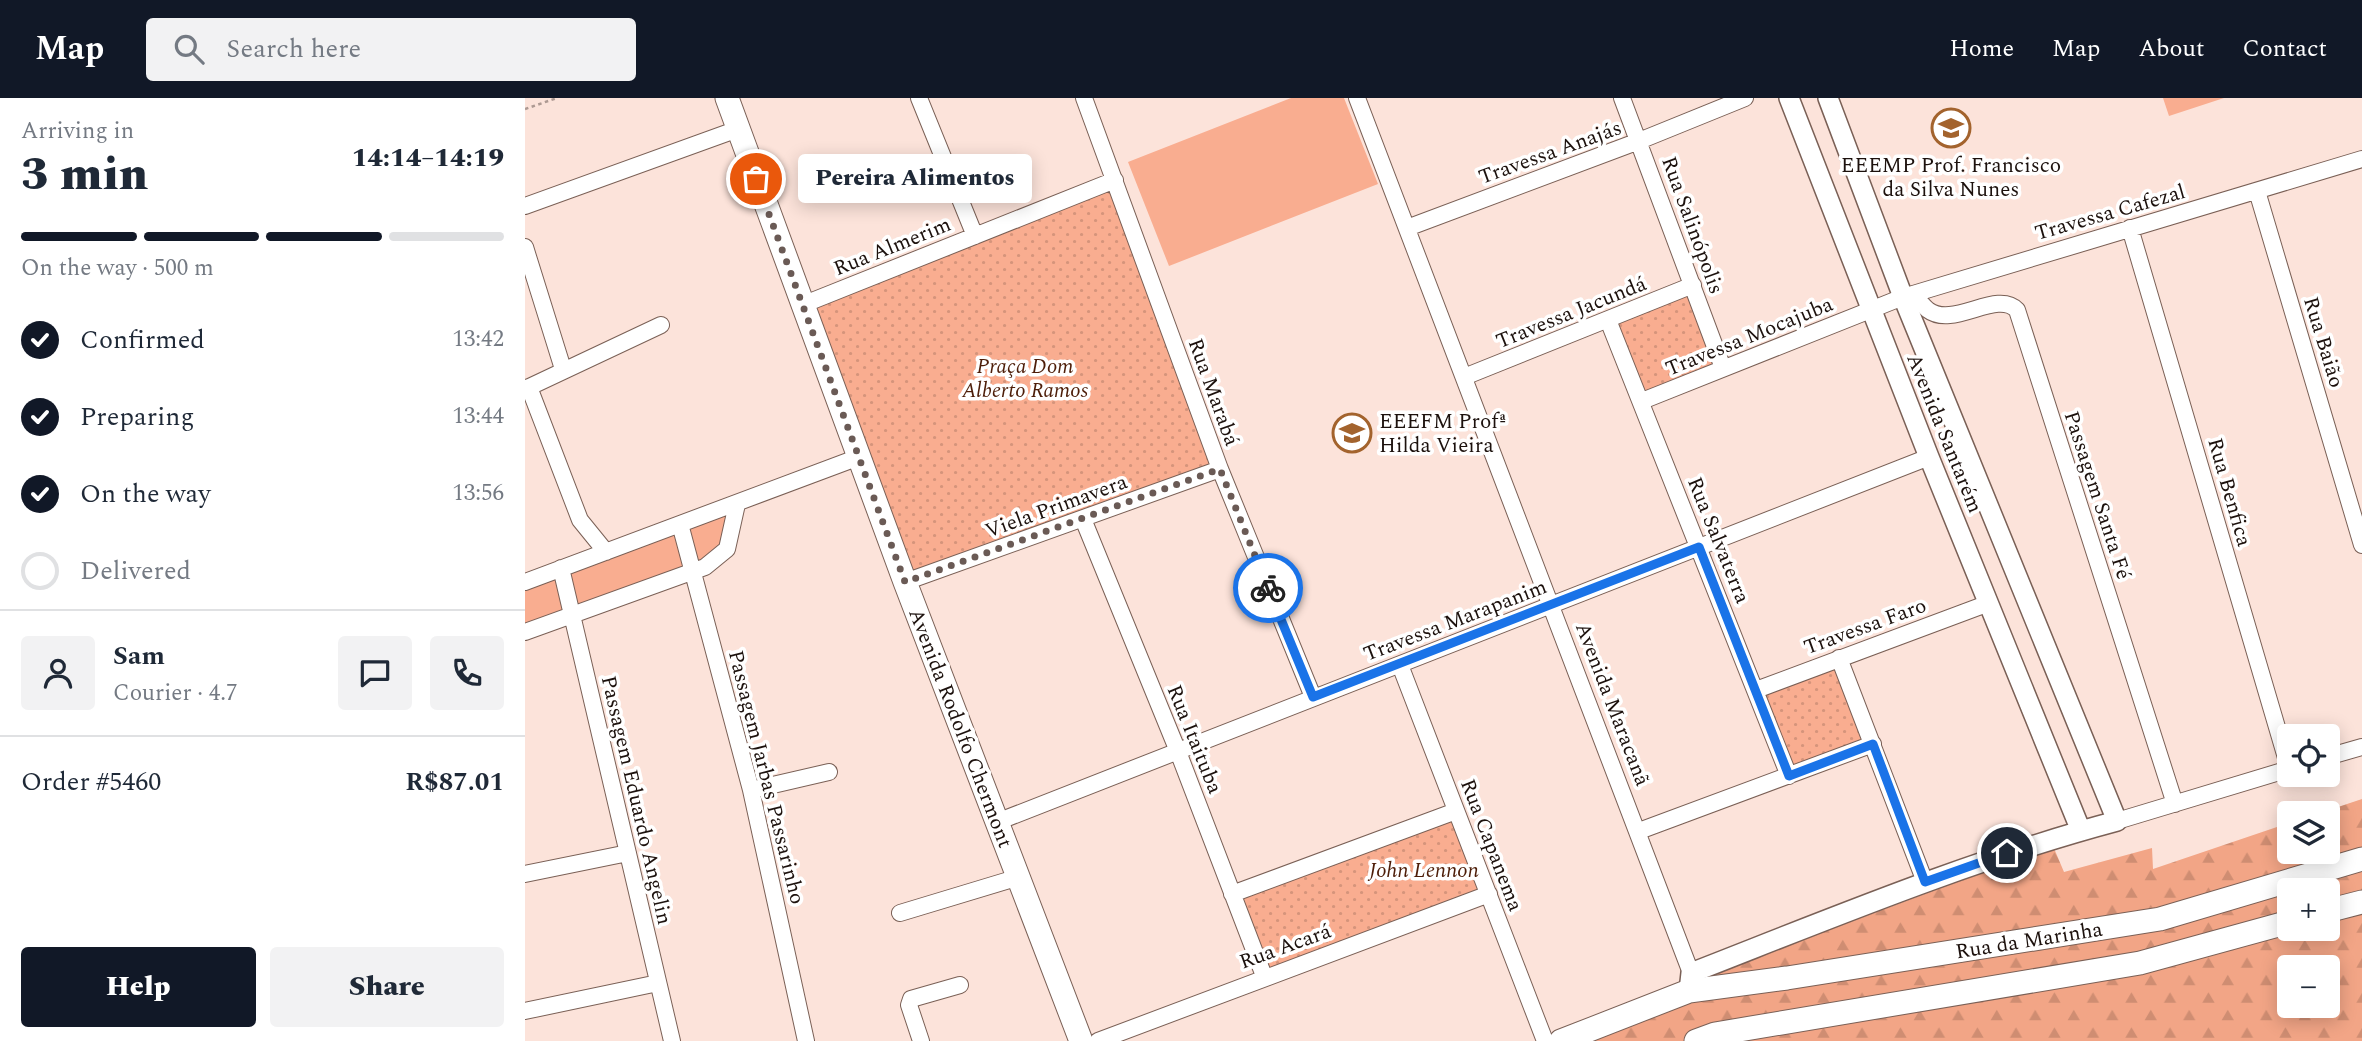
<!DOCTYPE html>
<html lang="en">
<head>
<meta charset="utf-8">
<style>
	body { margin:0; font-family:Spectral,serif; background:#f2f2f3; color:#1f2937; height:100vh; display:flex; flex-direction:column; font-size:26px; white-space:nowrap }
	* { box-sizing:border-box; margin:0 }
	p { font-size:23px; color:#747a83 }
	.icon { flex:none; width:38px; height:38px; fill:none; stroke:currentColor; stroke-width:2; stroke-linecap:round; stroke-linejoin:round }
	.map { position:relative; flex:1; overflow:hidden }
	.drawer { display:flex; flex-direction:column; background:#fff; width:525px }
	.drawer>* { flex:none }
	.tools { position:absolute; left:1752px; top:626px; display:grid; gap:14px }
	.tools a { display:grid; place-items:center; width:63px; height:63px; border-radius:7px; background:#fff; box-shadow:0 4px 18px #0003; font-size:35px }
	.pin { position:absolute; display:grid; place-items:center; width:60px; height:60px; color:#fff; margin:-30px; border:4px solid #fff; border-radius:50%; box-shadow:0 2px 7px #0007 }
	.courier { position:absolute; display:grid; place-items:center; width:70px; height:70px; margin:-35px; border:5px solid #1a73e8; border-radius:50%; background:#fff; color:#222; box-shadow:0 2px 9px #0007 }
	.bubble { position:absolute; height:49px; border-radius:7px; background:#fff; box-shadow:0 4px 18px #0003; font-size:23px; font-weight:800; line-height:49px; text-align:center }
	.head em { font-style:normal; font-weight:800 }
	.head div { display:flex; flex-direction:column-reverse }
	.head { display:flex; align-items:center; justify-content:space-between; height:119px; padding:0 21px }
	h1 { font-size:46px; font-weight:800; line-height:52px }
	.bar { display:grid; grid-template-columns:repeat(4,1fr); gap:10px 7px; align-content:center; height:84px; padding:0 21px }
	.bar i { height:9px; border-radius:5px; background:#e0e1e3 }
	.bar .on { background:#111827 }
	.bar p { grid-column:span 4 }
	.line { display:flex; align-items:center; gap:18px; padding:0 21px; border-top:2px solid #e0e1e3 }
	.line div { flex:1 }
	.round { display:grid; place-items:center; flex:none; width:74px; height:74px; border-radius:7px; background:#f2f2f3 }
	ol { padding:0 21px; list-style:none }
	li { display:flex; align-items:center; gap:21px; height:77px }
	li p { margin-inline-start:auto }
	li .icon { padding:7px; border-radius:50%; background:#111827; color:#fff; stroke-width:4 }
	li:last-child { color:#747a83 }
	li i { width:38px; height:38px; border:4px solid #e0e1e3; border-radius:50% }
	.cta { display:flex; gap:14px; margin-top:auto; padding:14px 21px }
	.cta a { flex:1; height:80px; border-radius:7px; background:#111827; color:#fff; font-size:28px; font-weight:800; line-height:80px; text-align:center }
	.cta a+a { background:#f2f2f3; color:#1f2937 }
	header { display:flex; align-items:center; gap:42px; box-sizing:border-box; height:98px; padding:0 35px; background:#111827; color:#fff }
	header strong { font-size:33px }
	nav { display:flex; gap:38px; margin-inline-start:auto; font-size:24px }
	.search { width:490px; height:63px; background:#f2f2f3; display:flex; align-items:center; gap:18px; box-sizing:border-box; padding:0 24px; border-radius:7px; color:#747a83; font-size:26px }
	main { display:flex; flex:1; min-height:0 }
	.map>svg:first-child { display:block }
	.grass { fill:#f9ad90 }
	.forest { fill:url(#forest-firs); fill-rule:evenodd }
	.park { fill:url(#park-dots) }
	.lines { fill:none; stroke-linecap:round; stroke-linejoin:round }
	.minor-casing { stroke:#7a6056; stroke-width:18 }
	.tertiary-casing { stroke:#7a6056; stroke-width:22 }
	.secondary-casing { stroke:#7a6056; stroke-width:25 }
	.path { stroke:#ad9992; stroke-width:2.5; stroke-dasharray:3.5 3.5; stroke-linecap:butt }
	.minor { stroke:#fff; stroke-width:16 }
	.tertiary { stroke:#fff; stroke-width:19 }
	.secondary { stroke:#fff; stroke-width:23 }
	.done { stroke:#6a5a55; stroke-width:7; stroke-dasharray:0 12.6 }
	.route { stroke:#1a73e8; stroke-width:9 }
	.labels { text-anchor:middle; stroke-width:7; stroke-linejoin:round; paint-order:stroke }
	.street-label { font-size:21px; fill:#1c110d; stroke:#fff }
	.poi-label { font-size:21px; fill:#1c110d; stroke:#fff }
	.park-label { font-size:21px; font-style:italic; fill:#4d1d08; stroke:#fff }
</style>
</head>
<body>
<header>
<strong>Map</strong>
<div class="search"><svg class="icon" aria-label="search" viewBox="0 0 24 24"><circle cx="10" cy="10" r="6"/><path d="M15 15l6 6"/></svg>Search here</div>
<nav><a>Home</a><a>Map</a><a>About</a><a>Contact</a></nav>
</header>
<main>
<section class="drawer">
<div class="head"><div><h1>3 min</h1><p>Arriving in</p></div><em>14:14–14:19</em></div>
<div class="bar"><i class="on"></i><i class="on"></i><i class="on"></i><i></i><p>On the way · 500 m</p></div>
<ol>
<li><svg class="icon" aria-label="check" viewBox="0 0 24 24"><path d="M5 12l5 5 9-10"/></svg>Confirmed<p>13:42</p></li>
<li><svg class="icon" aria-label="check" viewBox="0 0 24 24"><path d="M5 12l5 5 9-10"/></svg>Preparing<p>13:44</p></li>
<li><svg class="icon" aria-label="check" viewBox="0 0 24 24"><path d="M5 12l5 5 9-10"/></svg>On the way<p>13:56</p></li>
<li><i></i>Delivered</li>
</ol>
<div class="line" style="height:126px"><a class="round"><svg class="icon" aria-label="person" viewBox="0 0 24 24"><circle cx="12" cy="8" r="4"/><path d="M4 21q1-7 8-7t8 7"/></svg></a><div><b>Sam</b><p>Courier · 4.7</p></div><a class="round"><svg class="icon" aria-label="chat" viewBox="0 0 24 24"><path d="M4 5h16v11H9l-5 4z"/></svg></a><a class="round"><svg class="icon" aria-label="phone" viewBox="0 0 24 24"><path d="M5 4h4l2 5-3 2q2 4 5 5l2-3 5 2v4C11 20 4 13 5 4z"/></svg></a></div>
<div class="line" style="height:91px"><div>Order #5460</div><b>R$87.01</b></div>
<div class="cta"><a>Help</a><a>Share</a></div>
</section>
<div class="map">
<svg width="1837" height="943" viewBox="0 0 1837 943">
	<defs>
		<pattern id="forest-firs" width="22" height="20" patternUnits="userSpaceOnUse" patternTransform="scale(1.75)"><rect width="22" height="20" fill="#f2a586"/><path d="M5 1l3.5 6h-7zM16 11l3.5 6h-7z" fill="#cf8d72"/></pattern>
		<pattern id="park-dots" width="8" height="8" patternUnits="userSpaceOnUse" patternTransform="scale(1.75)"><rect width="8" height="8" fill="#f9ad90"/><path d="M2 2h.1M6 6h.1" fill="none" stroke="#d5947b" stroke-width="1.8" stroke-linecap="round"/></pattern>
	</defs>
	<rect width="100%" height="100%" fill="#fce3da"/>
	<path class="grass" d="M766,0H819L853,86L644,168L603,64Z
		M1638,0H1699L1644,18Z
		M212,406L202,451L180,469L0,534V484Z"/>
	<path class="forest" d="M1837,701V943H1019L1169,882L1528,748L1539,774L1627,750L1628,771L1764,725V754H1802V716H1792ZM1764,793H1802V831H1764ZM1764,870H1802V908H1764Z"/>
	<path class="park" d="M590,82L695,371L380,484L277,207Z
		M1168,187L1198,270L1117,303L1083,222Z
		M1314,560L1348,646L1264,678L1231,592Z
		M931,713L964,796L739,878L707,796Z"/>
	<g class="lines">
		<defs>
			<path id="minor" d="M394,0L450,138
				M559,0L695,371L788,599
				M832,0L1166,875
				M1097,0L1198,270
				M1732,93L1837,447
				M0,108L213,31
				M882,130L1114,43L1220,0
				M1605,130L1764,670
				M0,149L38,271
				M1388,196C1393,201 1398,208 1403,212C1428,231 1472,191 1492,212L1650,706
				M277,207L590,82
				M1083,222L1264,678
				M939,279L1168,187
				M4,289L55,422L81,454
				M0,291L136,227
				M1117,303L1378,199L1837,61
				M558,421L652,651L739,878
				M155,426L226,692L281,943
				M36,470L147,943
				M0,484L334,359
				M380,484L695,371
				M0,534L180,469L202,451L212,406
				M1314,560L1400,784
				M875,567L1020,943
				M1231,592L1464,505
				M1802,659L1837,649
				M226,692L304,674
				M1592,723L1764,671
				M472,724L1404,359
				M1114,733L1348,646
				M0,776L103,755
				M707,796L931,713
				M375,815L494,779
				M0,913L133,885
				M396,943L384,907L386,901L435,887
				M573,943L964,796"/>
			<path id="tertiary" d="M1264,0L1404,359L1556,733
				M1164,893L1166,875C1307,820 1446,762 1592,723L1378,199L1303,0"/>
			<path id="secondary" d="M202,0L380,484L556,943
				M1802,813L1837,804
				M1036,943L1164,893L1262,880L1635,821L1837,761
				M1171,943L1190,936L1615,865L1764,824"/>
		</defs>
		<use href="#minor" class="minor-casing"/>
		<use href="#tertiary" class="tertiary-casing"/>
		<use href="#secondary" class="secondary-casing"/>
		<path class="path" d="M0,11L32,0"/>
		<use href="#minor" class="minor"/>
		<use href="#tertiary" class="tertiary"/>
		<use href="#secondary" class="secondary"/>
	</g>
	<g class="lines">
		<path class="done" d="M231,81L380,484L695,371L743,490"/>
		<path class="route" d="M743,490L788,599L1174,449L1264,678L1348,646L1400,784L1482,755"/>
	</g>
	<defs>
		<symbol id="school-ring" viewBox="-11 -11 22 22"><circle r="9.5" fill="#fff" stroke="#a3632d" stroke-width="1.5"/><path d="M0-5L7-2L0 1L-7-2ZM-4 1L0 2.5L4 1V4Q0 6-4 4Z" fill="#a3632d"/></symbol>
	</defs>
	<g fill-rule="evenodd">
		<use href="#school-ring" x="1404" y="8" width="44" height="44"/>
		<use href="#school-ring" x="805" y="313" width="44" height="44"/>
	</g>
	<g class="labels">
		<g class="street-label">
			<text transform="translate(1025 54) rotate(-20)" y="7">Travessa Anajás</text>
			<text transform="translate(1585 114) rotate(-16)" y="7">Travessa Cafezal</text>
			<text transform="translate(1168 127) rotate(70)" y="7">Rua Salinópolis</text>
			<text transform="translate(367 148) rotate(-22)" y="7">Rua Almerim</text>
			<text transform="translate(1046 214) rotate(-22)" y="7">Travessa Jacundá</text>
			<text transform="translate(1224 238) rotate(-22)" y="7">Travessa Mocajuba</text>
			<text transform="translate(1799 244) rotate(73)" y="7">Rua Baião</text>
			<text transform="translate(689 294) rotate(70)" y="7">Rua Marabá</text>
			<text transform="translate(1420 335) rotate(68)" y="7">Avenida Santarém</text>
			<text transform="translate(1705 394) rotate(74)" y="7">Rua Benfica</text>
			<text transform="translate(1573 397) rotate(72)" y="7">Passagem Santa Fé</text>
			<text transform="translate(531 408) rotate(-20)" y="7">Viela Primavera</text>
			<text transform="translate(1194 442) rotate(68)" y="7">Rua Salvaterra</text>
			<text transform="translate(930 522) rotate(-21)" y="7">Travessa Marapanim</text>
			<text transform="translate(1340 528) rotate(-20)" y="7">Travessa Faro</text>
			<text transform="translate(1088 606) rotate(69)" y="7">Avenida Maracanã</text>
			<text transform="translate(436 630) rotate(69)" y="7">Avenida Rodolfo Chermont</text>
			<text transform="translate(670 641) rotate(68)" y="7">Rua Itaituba</text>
			<text transform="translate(242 679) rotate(76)" y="7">Passagem Jarbas Passarinho</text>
			<text transform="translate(112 702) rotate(77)" y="7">Passagem Eduardo Angelin</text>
			<text transform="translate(967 747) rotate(69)" y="7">Rua Capanema</text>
			<text transform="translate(1504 842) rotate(-9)" y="7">Rua da Marinha</text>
			<text transform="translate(760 848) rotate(-20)" y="7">Rua Acará</text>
		</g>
		<g class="poi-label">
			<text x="1426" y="74">EEEMP Prof. Francisco<tspan x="1426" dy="24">da Silva Nunes</tspan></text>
			<text x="854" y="330" text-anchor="start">EEEFM Profª<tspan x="854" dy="24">Hilda Vieira</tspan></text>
		</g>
		<g class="park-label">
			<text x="500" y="275">Praça Dom<tspan x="500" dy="24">Alberto Ramos</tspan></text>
			<text x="899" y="779">John Lennon</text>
		</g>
	</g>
</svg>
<div class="tools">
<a><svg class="icon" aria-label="locate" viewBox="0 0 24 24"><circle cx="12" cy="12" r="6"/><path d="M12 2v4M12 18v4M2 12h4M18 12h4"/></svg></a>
<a><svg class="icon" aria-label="layers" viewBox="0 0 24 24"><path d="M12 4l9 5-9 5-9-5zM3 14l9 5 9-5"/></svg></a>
<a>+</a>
<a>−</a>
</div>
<div class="pin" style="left:231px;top:81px;background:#ea580c"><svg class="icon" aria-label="bag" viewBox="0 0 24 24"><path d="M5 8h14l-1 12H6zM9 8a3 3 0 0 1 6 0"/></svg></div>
<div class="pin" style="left:1482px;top:755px;background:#1f2937"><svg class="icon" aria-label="home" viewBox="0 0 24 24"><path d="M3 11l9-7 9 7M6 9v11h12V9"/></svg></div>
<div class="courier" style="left:743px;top:490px"><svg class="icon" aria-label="bike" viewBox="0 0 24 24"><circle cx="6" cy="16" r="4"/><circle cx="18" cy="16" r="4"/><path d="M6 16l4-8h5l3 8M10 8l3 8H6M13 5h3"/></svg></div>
<div class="bubble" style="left:273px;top:56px;width:234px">Pereira Alimentos</div>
</div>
</main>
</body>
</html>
